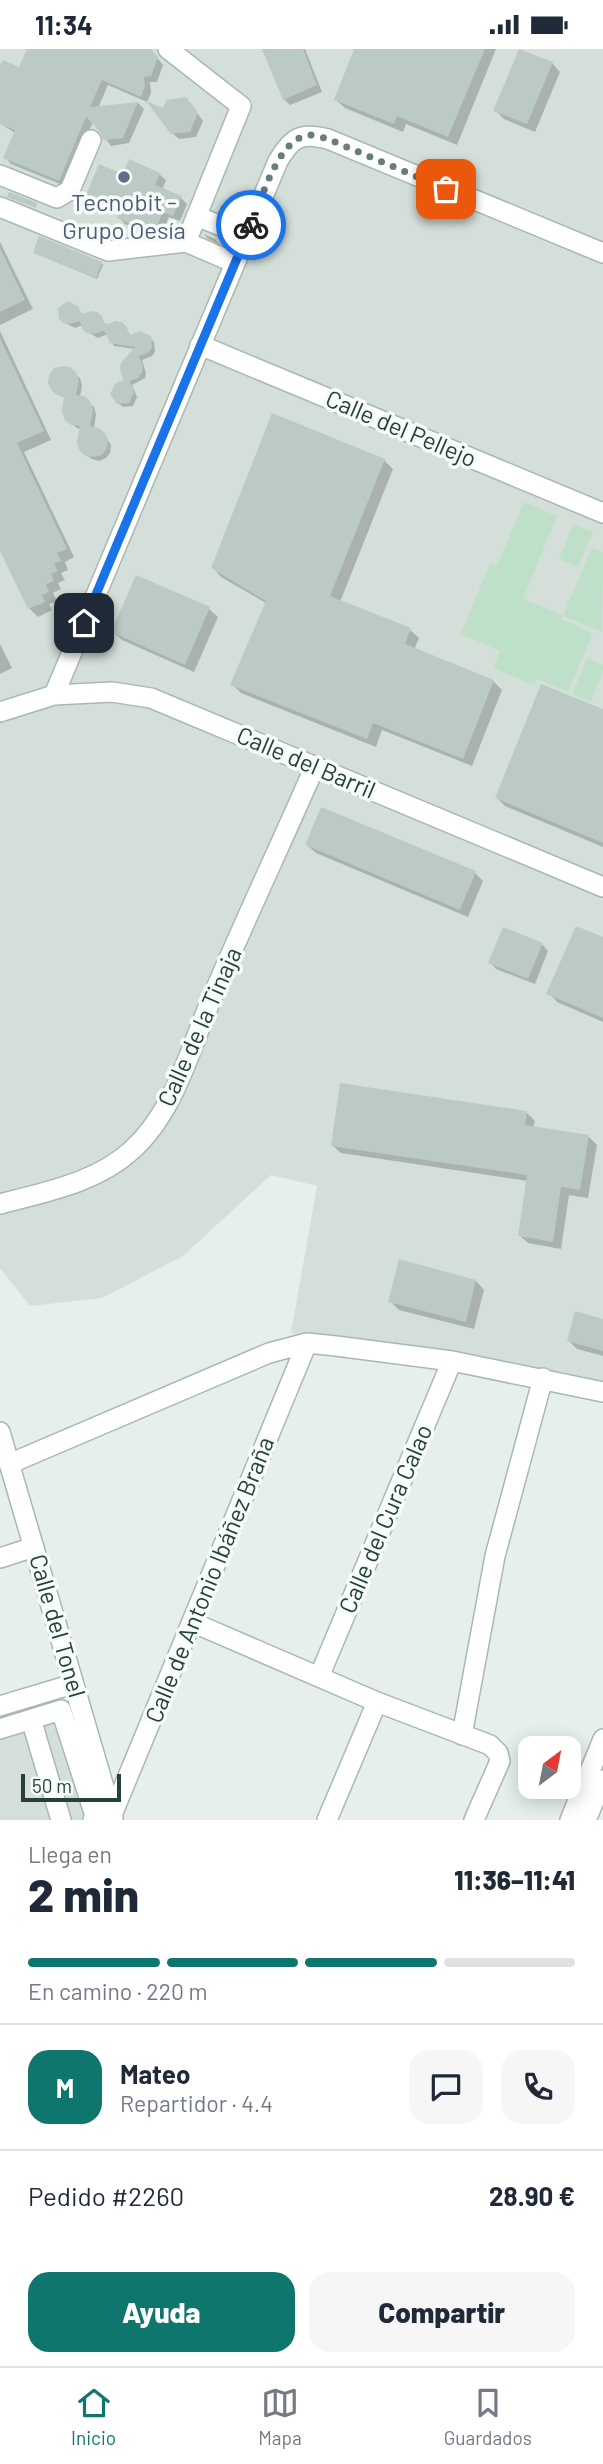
<!DOCTYPE html>
<html lang="es">
<head>
<meta charset="utf-8">
<style>
	body { margin:0; font-family:Barlow,sans-serif; background:#f6f6f7; color:#1f2937; height:100vh; display:flex; flex-direction:column; font-size:26px; white-space:nowrap }
	* { box-sizing:border-box; margin:0 }
	p { font-size:23px; color:#747a83 }
	.icon { flex:none; width:38px; height:38px; fill:none; stroke:currentColor; stroke-width:2; stroke-linecap:round; stroke-linejoin:round }
	.map { position:relative; height:1771px; overflow:hidden }
	.drawer { display:flex; flex-direction:column; background:#fff; flex:1 }
	.drawer>* { flex:none }
	.needle { width:46px; rotate:32deg }
	.controls { position:absolute; left:518px; top:1687px; display:grid; gap:14px }
	.controls a { display:grid; place-items:center; width:63px; height:63px; border-radius:14px; background:#fff; box-shadow:0 4px 18px #0003; font-size:35px }
	.scale { position:absolute; left:21px; bottom:18px; width:100px; box-sizing:border-box; padding-left:7px; border:4px solid #24423a; border-top:0; font-size:19px; line-height:24px; white-space:nowrap; color:#24423a; -webkit-text-stroke:5px #f7fbf9; paint-order:stroke }
	.pin { position:absolute; display:grid; place-items:center; width:60px; height:60px; color:#fff; margin:-30px; border-radius:14px; box-shadow:0 4px 10px #0006 }
	.courier { position:absolute; display:grid; place-items:center; width:70px; height:70px; margin:-35px; border:5px solid #1a73e8; border-radius:50%; background:#fff; color:#222; box-shadow:0 2px 9px #0007 }
	.headline em { font-style:normal; font-weight:800 }
	.headline div { display:flex; flex-direction:column-reverse }
	.headline { display:flex; align-items:center; justify-content:space-between; height:119px; padding:0 28px }
	h1 { font-size:46px; font-weight:800; line-height:52px }
	.bar { display:grid; grid-template-columns:repeat(4,1fr); gap:10px 7px; align-content:center; height:84px; padding:0 28px }
	.bar i { height:9px; border-radius:5px; background:#e0e1e3 }
	.bar .on { background:#0f766e }
	.bar p { grid-column:span 4 }
	.line { display:flex; align-items:center; gap:18px; padding:0 28px; border-top:2px solid #e0e1e3 }
	.line div { flex:1 }
	.round { display:grid; place-items:center; flex:none; width:74px; height:74px; border-radius:21px; background:#f6f6f7 }
	.primary-button { display:flex; gap:14px; margin-top:auto; padding:14px 28px }
	.primary-button a { flex:1; height:80px; border-radius:21px; background:#0f766e; color:#fff; font-size:28px; font-weight:800; line-height:80px; text-align:center }
	.primary-button a+a { background:#f6f6f7; color:#1f2937 }
	.status { display:flex; justify-content:space-between; align-items:center; height:49px; padding:0 35px; background:#fff; direction:ltr }
	.status svg { height:19px; fill:currentColor }
	.tabs { display:flex; justify-content:space-around; align-items:center; height:98px; border-top:2px solid #e0e1e3; background:#fff; font-size:19px; color:#747a83 }
	.tabs a { display:grid; justify-items:center; gap:4px }
	.tabs .on { color:#0f766e }
	.map>svg:first-child { display:block }
	.built { fill:#d4dfda }
	.green { fill:#bfe0c8 }
	.shadow { fill:#0003 }
	.building { fill:#bbcac4 }
	.lines { fill:none; stroke-linecap:round; stroke-linejoin:round }
	.minor-casing { stroke:#a8b8b2; stroke-width:22 }
	.minor { stroke:#fff; stroke-width:19 }
	.done { stroke:#687f78; stroke-width:7; stroke-dasharray:0 12.6 }
	.route { stroke:#1a73e8; stroke-width:9 }
	.service-dot { fill:#5c6f8a; stroke:#f7fbf9; stroke-width:2.5 }
	.labels { text-anchor:middle; stroke-width:7; stroke-linejoin:round; paint-order:stroke }
	.service-label { font-size:24px; fill:#4e5e75; stroke:#f7fbf9 }
	.street-label { font-size:24px; fill:#24423a; stroke:#f7fbf9 }
</style>
</head>
<body>
<div class="status"><b>11:34</b><svg viewBox="0 0 49 12"><path d="M0 12V9h3v3zM5 12V6h3v6zM10 12V3h3v9zM15 12V0h3v12zM26 1h20v11H26zM47 4h2v5h-2z"/></svg></div>
<div class="map">
<svg width="603" height="1771" viewBox="0 0 603 1771">
	<rect width="100%" height="100%" fill="#e6efeb"/>
	<path class="built" d="M0,0H603V1343L543,1329L291,1284L317,1137L271,1126L183,1207L102,1249L30,1257L0,1219Z
		M63,1649L67,1653L100,1771H0V1667Z"/>
	<path class="green" d="M524,453L557,467L523,550L563,566L592,499L603,503L602,583L563,567L561,570L593,584L568,643L537,630L534,636L493,619L500,602L461,585L490,514L497,517Z
		M573,475L593,483L578,518L559,510Z
		M587,609L603,616V622L591,653L572,645Z"/>
	<path class="shadow" d="M29,0H150L163,16L157,33H150L151,44L147,53L108,36L98,59L138,54L144,60L129,94L111,97L93,73L65,137L11,115L5,108L15,84L0,74V22L20,20Z
		M264,0H305L322,43L290,56L284,50Z
		M356,0H496L457,96L406,75L403,83L345,59L336,51Z
		M552,14L560,23L535,83L504,70L495,61Z
		M192,57L203,72L196,88L179,90L172,84L164,62Z
		M159,125L166,131L162,141L181,149L187,155L180,172L169,168L161,186L146,180L144,183L125,175L119,169L121,163L94,152L88,145L124,128Z
		M204,185L215,190L219,195L208,190Z
		M0,193L33,260L0,276Z
		M35,204L101,214L103,216L97,230Z
		M73,255L83,267L96,265L107,277L121,275L131,287L150,289L154,293L155,303L152,307L142,311L146,324L145,329L132,336L137,348L133,357L123,358L118,354L135,300L114,297L108,285L98,289L89,284L83,276L75,279L65,274Z
		M0,282L51,391L24,403L74,508L65,513L68,521L61,524L65,531L58,534L61,540L53,544L57,552L49,555L52,561L38,568L29,559L0,498Z
		M69,320L80,329L82,336L80,348L94,358L96,365L94,379L104,385L111,396L110,404L106,409L99,412L92,410L86,406L81,380L77,379L66,370V350L52,340Z
		M384,411L393,420L340,553L410,581L419,589L414,601L493,632L502,641L472,717L382,681L376,698L241,644L232,635L266,554L221,528L213,519Z
		M137,528L209,560L218,568L194,623L122,591L113,583Z
		M0,595L12,619L0,625Z
		M603,662V798L505,757L497,749Z
		M307,796L475,824L483,832L468,868L316,804Z
		M603,890V973L557,953L549,944Z
		M542,895L548,902L535,935L496,920L490,913Z
		M526,1063L535,1072L533,1079L589,1088L597,1096L588,1149L569,1146L561,1200L528,1194L519,1186L528,1132L341,1104L332,1096Z
		M476,1232L484,1241L474,1280L399,1261L390,1252Z
		M603,1272V1307L577,1300L569,1292Z"/>
	<path class="building" d="M27,0H151L158,8L151,27L144,28L145,37L141,48L102,31L90,58L138,53L123,89L103,91L101,84L86,68L59,132L3,109L15,81L0,75V17L3,11L19,18Z
		M262,0H303L317,36L283,51Z
		M354,0H485L448,88L397,67L394,75L334,51Z
		M519,0L553,13L527,75L493,62Z
		M186,48L198,64L190,83L171,85L146,52L163,59L167,51Z
		M129,110L160,124L155,136L182,147L173,167L163,163L155,181L140,174L138,178L117,169L121,160L86,146L99,115L123,125Z
		M9,143L37,154L36,159L7,148Z
		M39,187L102,213L96,229L33,204Z
		M0,199L25,251L0,263Z
		M68,252L78,257L82,265L91,262L97,263L102,267L105,276L116,272L122,273L126,277L130,286L140,282L151,287L152,299L148,304L139,307L143,318L142,324L138,329L130,332L134,343L129,354L117,355L110,345L115,335L123,331L120,320L121,314L135,298L108,294L110,293L104,282L93,285L87,284L83,281L80,272L70,275L64,274L59,270L58,259Z
		M0,289L44,382L17,394L67,500L57,504L61,512L54,515L58,522L51,525L54,532L46,535L49,543L42,546L45,553L28,560L0,502Z
		M62,317L70,318L76,323L79,331L76,346L84,347L90,352L93,360L90,377L99,379L105,384L108,391L107,399L102,406L94,408L86,407L80,402L77,394L80,377L71,376L65,371L62,363L64,348L57,346L51,341L48,334L49,326L54,319Z
		M272,364L385,410L330,547L411,579L405,595L494,631L463,710L373,674L367,690L230,636L266,552L211,519Z
		M136,526L210,558L185,616L111,583Z
		M541,635L603,660V794L495,749Z
		M321,758L476,822L460,861L305,796Z
		M576,877L603,888V969L546,945Z
		M503,878L543,894L528,930L488,914Z
		M340,1034L527,1062L525,1076L589,1086L580,1141L561,1138L553,1193L518,1187L527,1126L331,1097Z
		M399,1210L476,1231L466,1273L388,1253Z
		M575,1262L603,1270V1302L567,1292Z"/>
	<g class="lines">
		<defs>
			<path id="minor" d="M168,0L241,57L186,193
				M0,126L57,149L70,141L91,91
				M0,158L108,202L186,193L235,214
				M196,167L246,187
				M200,296L603,464
				M54,646L278,112C292,88 301,83 328,90L603,204
				M0,663L54,646L112,643L151,649L603,838
				M0,1155C45,1143 96,1134 132,1101C174,1063 189,1003 211,951C244,873 281,795 315,717
				M0,1383L113,1769
				M9,1415L269,1304L307,1294L336,1297L452,1312L603,1343
				M0,1509L34,1498
				M194,1574L377,1653L490,1696L498,1704L500,1712L474,1771
				M319,1628L452,1312
				M0,1657L73,1635
				M31,1670L61,1771
				M0,1680L61,1661L96,1770
				M462,1686L495,1507L543,1329
				M93,1771L112,1766L307,1294
				M327,1771L377,1653
				M570,1771L603,1690
				M586,1771L603,1731"/>
		</defs>
		<use href="#minor" class="minor-casing"/>
		<use href="#minor" class="minor"/>
	</g>
	<g class="lines">
		<path class="done" d="M251,176C261,151 279,86 311,86C316,86 323,89 328,90L446,140"/>
		<path class="route" d="M84,574L251,176"/>
	</g>
	<circle class="service-dot" cx="124" cy="128" r="7"/>
	<g class="labels">
		<g class="service-label">
			<text x="124" y="162">Tecnobit -<tspan x="124" dy="28">Grupo Oesía</tspan></text>
		</g>
		<g class="street-label">
			<text transform="translate(401 380) rotate(23)" y="8">Calle del Pellejo</text>
			<text transform="translate(306 714) rotate(23)" y="8">Calle del Barril</text>
			<text transform="translate(200 978) rotate(-66)" y="8">Calle de la Tinaja</text>
			<text transform="translate(386 1470) rotate(-67)" y="8">Calle del Cura Calao</text>
			<text transform="translate(210 1531) rotate(-68)" y="8">Calle de Antonio Ibáñez Braña</text>
			<text transform="translate(57 1577) rotate(74)" y="8">Calle del Tonel</text>
		</g>
	</g>
</svg>
<div class="controls">
<a><svg class="needle" viewBox="-14 -14 28 28"><path d="M0-13l5 13h-10z" fill="#e53935"/><path d="M0 13l5-13h-10z" fill="#747a83"/></svg></a>
</div>
<div class="scale">50 m</div>
<div class="pin" style="left:446px;top:140px;background:#ea580c"><svg class="icon" aria-label="bag" viewBox="0 0 24 24"><path d="M5 8h14l-1 12H6zM9 8a3 3 0 0 1 6 0"/></svg></div>
<div class="pin" style="left:84px;top:574px;background:#1f2937"><svg class="icon" aria-label="home" viewBox="0 0 24 24"><path d="M3 11l9-7 9 7M6 9v11h12V9"/></svg></div>
<div class="courier" style="left:251px;top:176px"><svg class="icon" aria-label="bike" viewBox="0 0 24 24"><circle cx="6" cy="16" r="4"/><circle cx="18" cy="16" r="4"/><path d="M6 16l4-8h5l3 8M10 8l3 8H6M13 5h3"/></svg></div>
</div>
<section class="drawer">
<div class="headline"><div><h1>2 min</h1><p>Llega en</p></div><em>11:36–11:41</em></div>
<div class="bar"><i class="on"></i><i class="on"></i><i class="on"></i><i></i><p>En camino · 220 m</p></div>
<div class="line" style="height:126px"><b class="round" style="background:#0f766e;color:#fff">M</b><div><b>Mateo</b><p>Repartidor · 4.4</p></div><a class="round"><svg class="icon" aria-label="chat" viewBox="0 0 24 24"><path d="M4 5h16v11H9l-5 4z"/></svg></a><a class="round"><svg class="icon" aria-label="phone" viewBox="0 0 24 24"><path d="M5 4h4l2 5-3 2q2 4 5 5l2-3 5 2v4C11 20 4 13 5 4z"/></svg></a></div>
<div class="line" style="height:91px"><div>Pedido #2260</div><b>28.90 €</b></div>
<div class="primary-button"><a>Ayuda</a><a>Compartir</a></div>
</section>
<nav class="tabs">
<a class="on"><svg class="icon" aria-label="home" viewBox="0 0 24 24"><path d="M3 11l9-7 9 7M6 9v11h12V9"/></svg>Inicio</a>
<a><svg class="icon" aria-label="map" viewBox="0 0 24 24"><path d="M3 6l6-2 6 2 6-2v14l-6 2-6-2-6 2zM9 4v14M15 6v14"/></svg>Mapa</a>
<a><svg class="icon" aria-label="saved" viewBox="0 0 24 24"><path d="M7 4h10v16l-5-4-5 4z"/></svg>Guardados</a>
</nav>
</body>
</html>
